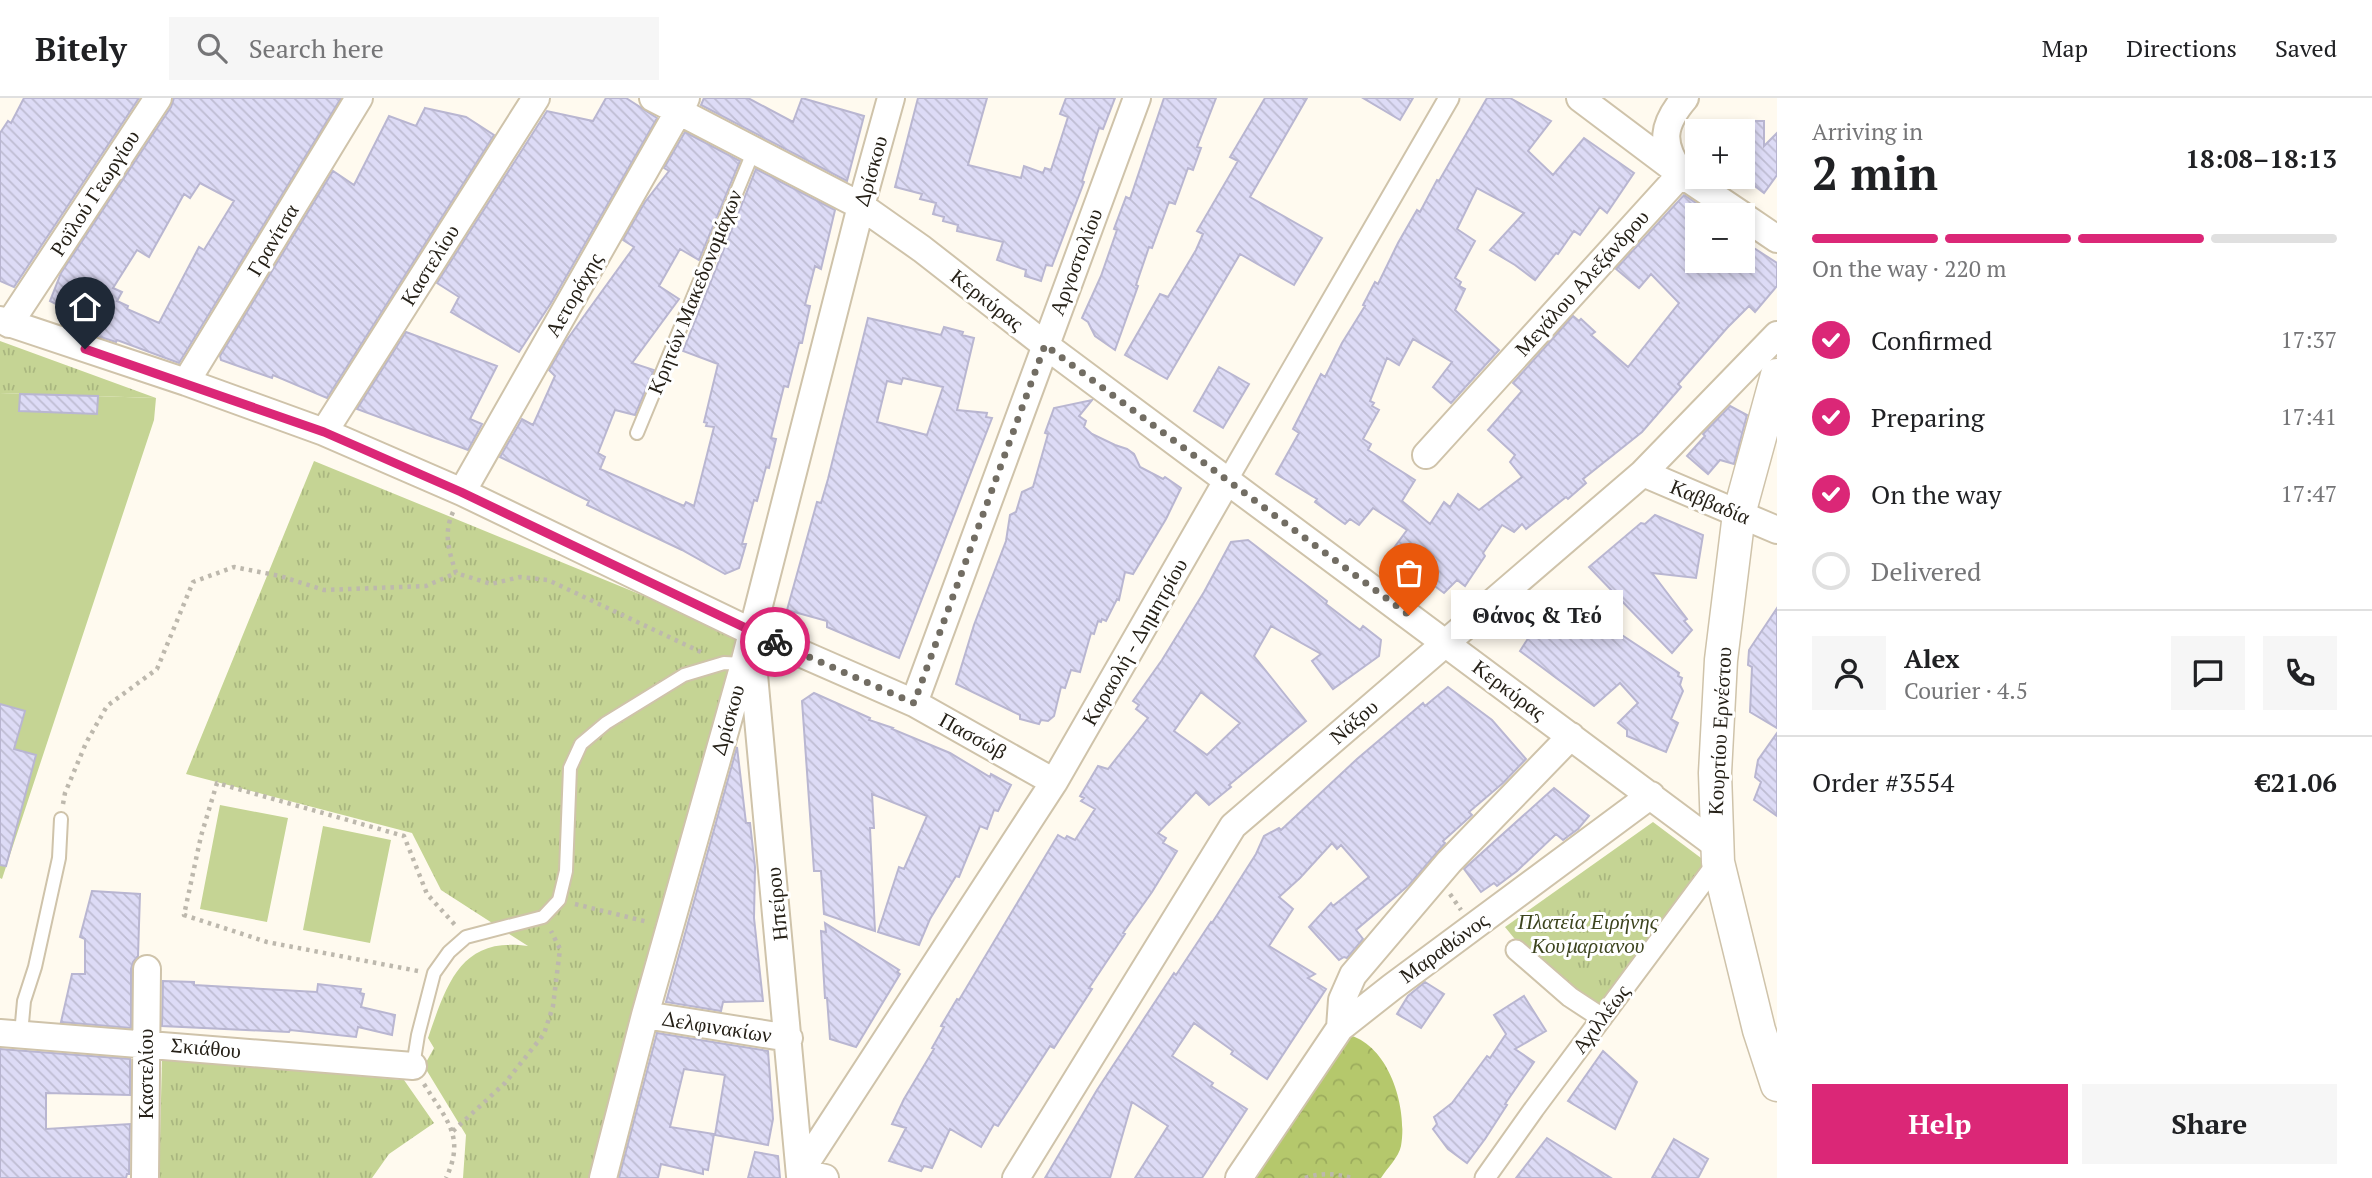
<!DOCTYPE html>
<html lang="en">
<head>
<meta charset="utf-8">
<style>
	body { margin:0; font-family:"PT Serif",serif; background:#f6f6f6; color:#202124; height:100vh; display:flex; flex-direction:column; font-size:26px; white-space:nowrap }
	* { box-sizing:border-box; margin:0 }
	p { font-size:23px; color:#757577 }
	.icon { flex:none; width:38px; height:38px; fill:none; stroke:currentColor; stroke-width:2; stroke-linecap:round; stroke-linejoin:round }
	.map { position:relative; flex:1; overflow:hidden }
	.side { display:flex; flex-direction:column; background:#fff; width:595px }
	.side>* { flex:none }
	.buttons { position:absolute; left:1685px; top:21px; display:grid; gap:14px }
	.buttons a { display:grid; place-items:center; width:70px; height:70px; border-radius:0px; background:#fff; box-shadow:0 4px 10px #0003; font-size:35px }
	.pin { position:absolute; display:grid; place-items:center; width:60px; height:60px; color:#fff; margin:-72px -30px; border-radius:50% 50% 50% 0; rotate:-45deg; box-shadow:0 0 7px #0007 }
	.pin .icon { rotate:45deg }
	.courier { position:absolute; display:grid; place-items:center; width:70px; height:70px; margin:-35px; border:5px solid #db2777; border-radius:50%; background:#fff; color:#222; box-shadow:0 2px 9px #0007 }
	.bubble { position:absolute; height:49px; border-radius:0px; background:#fff; box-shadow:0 4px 10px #0003; font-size:23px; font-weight:600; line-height:49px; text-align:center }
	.head em { font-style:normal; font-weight:600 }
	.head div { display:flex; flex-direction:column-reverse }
	.head { display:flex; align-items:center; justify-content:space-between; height:119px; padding:0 35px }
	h1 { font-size:46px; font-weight:600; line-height:52px }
	.bar { display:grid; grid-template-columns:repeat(4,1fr); gap:10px 7px; align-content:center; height:84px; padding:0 35px }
	.bar i { height:9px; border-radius:5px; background:#e0e0e0 }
	.bar .current { background:#db2777 }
	.bar p { grid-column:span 4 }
	.line { display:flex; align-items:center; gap:18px; padding:0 35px; border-top:2px solid #e0e0e0 }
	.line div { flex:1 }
	.round { display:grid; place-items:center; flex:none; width:74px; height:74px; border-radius:0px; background:#f6f6f6 }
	ol { padding:0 35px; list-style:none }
	li { display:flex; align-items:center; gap:21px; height:77px }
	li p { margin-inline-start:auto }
	li .icon { padding:7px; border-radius:50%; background:#db2777; color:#fff; stroke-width:4 }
	li:last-child { color:#757577 }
	li i { width:38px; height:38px; border:4px solid #e0e0e0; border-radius:50% }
	.primary-button { display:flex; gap:14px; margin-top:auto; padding:14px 35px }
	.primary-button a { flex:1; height:80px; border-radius:0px; background:#db2777; color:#fff; font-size:28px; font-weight:600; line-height:80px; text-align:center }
	.primary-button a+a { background:#f6f6f6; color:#202124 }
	header { display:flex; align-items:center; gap:42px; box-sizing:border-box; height:98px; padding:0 35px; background:#fff; border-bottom:2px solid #e0e0e0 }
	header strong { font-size:33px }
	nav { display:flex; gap:38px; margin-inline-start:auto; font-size:24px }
	.search { width:490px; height:63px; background:#f6f6f6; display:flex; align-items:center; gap:18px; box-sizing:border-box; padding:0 24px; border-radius:0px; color:#757577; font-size:26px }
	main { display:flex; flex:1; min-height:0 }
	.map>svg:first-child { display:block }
	.forest { fill:url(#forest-crowns) }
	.park { fill:url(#park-tufts) }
	.pitch { fill:#c5d494 }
	.building { fill:url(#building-back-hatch); stroke:#b9b6d1; stroke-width:2; fill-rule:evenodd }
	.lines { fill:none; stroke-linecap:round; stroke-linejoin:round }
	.service-casing { stroke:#cfc3aa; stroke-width:16 }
	.pedestrian-casing { stroke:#cfc3aa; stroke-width:23 }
	.minor-casing { stroke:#cfc3aa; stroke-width:30 }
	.tertiary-casing { stroke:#cfc3aa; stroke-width:35 }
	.path { stroke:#bdb8ad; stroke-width:4.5; stroke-dasharray:3.5 5; stroke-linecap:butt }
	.service { stroke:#fff; stroke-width:12 }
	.pedestrian { stroke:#fff; stroke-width:19 }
	.minor { stroke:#fff; stroke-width:26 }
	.tertiary { stroke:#fff; stroke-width:32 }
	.done { stroke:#726d63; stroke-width:7; stroke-dasharray:0 12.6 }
	.route { stroke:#db2777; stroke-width:9 }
	.labels { text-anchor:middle; stroke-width:6; stroke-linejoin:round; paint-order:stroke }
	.street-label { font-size:21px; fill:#262118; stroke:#fff }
	.park-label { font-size:21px; font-style:italic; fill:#3c441e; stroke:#fff }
</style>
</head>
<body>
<header>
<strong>Bitely</strong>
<div class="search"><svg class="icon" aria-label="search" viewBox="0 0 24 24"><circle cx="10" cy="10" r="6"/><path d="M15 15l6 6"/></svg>Search here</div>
<nav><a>Map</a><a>Directions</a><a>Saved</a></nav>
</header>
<main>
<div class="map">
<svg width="1777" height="1080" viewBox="0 0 1777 1080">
	<defs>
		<pattern id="forest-crowns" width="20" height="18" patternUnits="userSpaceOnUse" patternTransform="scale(1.75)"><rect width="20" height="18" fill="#b5c86c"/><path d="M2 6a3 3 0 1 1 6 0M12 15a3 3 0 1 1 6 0" fill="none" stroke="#9cac5d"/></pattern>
		<pattern id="park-tufts" width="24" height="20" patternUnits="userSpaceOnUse" patternTransform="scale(1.75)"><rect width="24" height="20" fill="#c5d494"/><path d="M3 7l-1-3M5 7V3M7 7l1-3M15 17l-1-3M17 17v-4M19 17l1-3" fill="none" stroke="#a9b67f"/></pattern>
		<pattern id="building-back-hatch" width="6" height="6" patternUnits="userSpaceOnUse" patternTransform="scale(1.75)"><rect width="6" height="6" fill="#dddbf6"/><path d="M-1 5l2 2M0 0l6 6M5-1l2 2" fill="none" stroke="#bebcd2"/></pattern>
	</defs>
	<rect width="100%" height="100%" fill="#fffaef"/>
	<path class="forest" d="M1344,936C1388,943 1408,1008 1401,1048C1399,1059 1387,1070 1381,1080H1247Z"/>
	<path class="park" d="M0,243L156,300L0,295Z
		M314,363L737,536L593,1080H463L466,1037L424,968L434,950L428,940C447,885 461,838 528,848L441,792L412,735L186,676Z
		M1653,724L1701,760V770L1600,912L1527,856L1505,829Z
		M162,961L404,982L434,1025L389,1056L372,1080H159Z"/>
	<path class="pitch" d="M0,295L156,300L154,322L2,781L0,780Z
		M220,707L288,720L267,824L200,811Z
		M323,728L391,742L370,845L303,832Z"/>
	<path class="building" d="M24,0H139L14,189L0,183V35L8,23L11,25Z
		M174,0H341L179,265L117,242L116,244L97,238L83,231L87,224L60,213L62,209L50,203L61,175L171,9ZM200,85L234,103L204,152L199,149L159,225L127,211L128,208L117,203L122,194L113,190L137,152L149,159L184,96L190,100Z
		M606,0H626L657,20L551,205L519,254L451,214L459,199L437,185L547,13L593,23Z
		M704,0H748L793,24L802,0L864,18L847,83L701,7Z
		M918,0H987L968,67L1021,80L1024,68L1043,75L1045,70L1051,72L1068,19L1060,16L1066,0H1115L1103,31L1099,30L1082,83L1084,84L1052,168L1046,167L1041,183L1025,178L1026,172L997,162L1003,144L957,133L958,127L943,123L944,119L933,116L936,105L920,101L922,96L895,89Z
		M1164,0H1216L1197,49L1201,50L1193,72L1188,70L1175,106L1169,104L1152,150L1149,149L1136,187L1138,188L1115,252L1095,238L1088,224L1082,220L1101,178L1117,132L1114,131L1126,99L1130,101Z
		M1265,0H1307L1250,99L1322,140L1294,187L1240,156L1167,281L1125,257L1160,196L1168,199L1196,152L1203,136L1197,133L1238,63L1230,59Z
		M1363,0H1413L1400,22Z
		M1487,0H1510L1551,23L1528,53L1553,77L1584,40L1634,75L1607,115L1600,109L1580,137L1574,133L1558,156L1556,155L1535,182L1515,167L1490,152L1524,115L1477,90L1457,131L1475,143L1455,180L1461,184L1459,188L1465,191L1455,212L1499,252L1451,305L1433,289L1452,264L1413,241L1399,267L1387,260L1370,303L1374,305L1372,308L1379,312L1363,341L1371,346L1368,352L1415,382L1402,403L1430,426L1444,404L1450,409L1458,396L1479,412L1522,379L1510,364L1515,357L1488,332L1522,293L1513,285L1573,218L1579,223L1581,221L1595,234L1591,237L1628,269L1679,205L1651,176L1639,190L1616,171L1684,97L1714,117H1698V163H1743V143L1777,165V188L1755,214L1749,208L1727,230L1678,286L1681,289L1642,334L1583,381L1586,385L1568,401L1566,399L1526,431L1522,426L1514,434L1502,427L1483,455L1485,458L1465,488L1457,482L1444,495L1412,471L1409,474L1388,458L1407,432L1373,410L1359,427L1350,421L1345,426L1315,404L1317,401L1276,376L1299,335L1293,331L1321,276L1325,279L1342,245L1365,208L1363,207L1375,184L1378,186L1398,145L1417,112L1420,114L1437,82L1439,83Z
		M425,10L466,19L494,37L327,300L273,277L272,280L221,262L220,258L333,73L354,87L389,18L416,28Z
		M1743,23H1764V48L1777,35V77L1764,95L1743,79Z
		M685,34L740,63L699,162L680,151L659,188L679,201L632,265L654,272L635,317L615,312L598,355L605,359L600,371L684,408L686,404L694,408L714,329L706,328L707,325L704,324L718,266L683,253L756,71L835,112L821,171L815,168L805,207L810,208L802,245H799L788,289L784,288L771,340L776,341L769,370L766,369L757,403L754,402L742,446H746L739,470L725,476L682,452L587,407L589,403L500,359L522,321L533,327L555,278L549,272L566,243L634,149L623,142L645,104L669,73L664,70Z
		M868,220L941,237L944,229L963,234L962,237L974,240L957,312L987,315L986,319L992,320L899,560L827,529V523L787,512L817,404L821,405L828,381ZM903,280L943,289L927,337L877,324L887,283L901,286Z
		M406,234L497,268L470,321L482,326L468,352L357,311Z
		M1219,269L1249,286L1223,330L1194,313Z
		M20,296L98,298L97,316L19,313Z
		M1092,302L1079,318L1086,323L1084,329L1092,336L1115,347L1127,351L1134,356L1140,369L1163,381L1165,379L1181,390L1166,421L1133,476L1125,474L1119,502L1117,501L1106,523L1102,521L1101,524L1098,523L1094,536L1091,535L1080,574L1071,572L1065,590L1061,589L1054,618L1048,623L1041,622L1039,626L1020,621V617L956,586L974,527L1006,443L1010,417L1016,414L1022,394L1033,389L1048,336L1045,335L1054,310Z
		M1730,308L1747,317L1734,366L1720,362L1708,376L1687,358L1705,338L1703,336Z
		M1655,417L1703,437L1696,480L1652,475L1687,521L1684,523L1692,532L1672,555L1589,469L1641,425L1645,426Z
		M1248,442L1327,503L1326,506L1360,532L1363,528L1381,542L1379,558L1333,591L1312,563L1321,556L1271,528L1254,558L1306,623L1229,687L1231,689L1209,707L1196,694L1158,735L1166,740L1163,745L1177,753L1152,794L1123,835L1125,836L1089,890L1092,891L1054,950L1050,948L998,1028L994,1026L981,1049L950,1031L932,1070L924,1068L921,1073L889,1063L906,1030L892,1026L904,1001L934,951L932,950L944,929L941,928L957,901L959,902L1058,737L1065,741L1067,738L1075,742L1095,711L1081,703L1084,700L1080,698L1098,668L1108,671L1148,620L1136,611L1139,607L1133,603L1162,562L1204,494L1231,444ZM1201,594L1240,625L1207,657L1174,633Z
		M1566,500L1679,575L1678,578L1682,580L1680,587L1683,593L1671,621L1678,625L1666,654L1627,638V632L1618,625L1638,605L1620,585L1594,608L1520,553L1536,528L1538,531L1548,517L1550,520Z
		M1777,510V630L1750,614L1752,569L1748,567L1749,552Z
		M1448,589L1492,622L1526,661L1503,685L1469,714L1472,717L1443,743L1445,745L1409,787L1356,832L1363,841L1347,860L1344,859L1339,862L1309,829L1331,805L1333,808L1369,779L1341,747L1337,751L1332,745L1300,780L1279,799L1293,811L1269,848L1315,876L1308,880L1326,891L1267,981L1231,956L1233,953L1194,925L1172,958L1213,985L1211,988L1247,1011L1202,1080H1135L1168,1028L1132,1004L1110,1080H1045L1097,992L1174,875L1176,877L1211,824L1212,825L1256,756L1264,738L1279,730L1281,732L1357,661L1423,605L1425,608Z
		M814,595L870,620L869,622L893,630L892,631L950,655L990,679L991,676L1011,687L998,713L994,712L987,731L980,728L959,779L956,778L930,821L919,847L878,834L899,769L904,771L927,718L872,696L874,730H870L875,833L824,816L821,773H814L802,603Z
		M0,606L25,613L14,651L36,657L6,768L0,767Z
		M1777,635V718L1754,702L1761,684L1755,679L1758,662Z
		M737,649L746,725H750L755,769L754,820L763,903L723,904L721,913L666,904Z
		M1554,690L1589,718L1578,731L1563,742L1556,736L1517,773L1497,788L1494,785L1481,794L1464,771Z
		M92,793L140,796L138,858L133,864L131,871V930L61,924L72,876H85V841L80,839Z
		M825,825L899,872L897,874L900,876L856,949L830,941L827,900H825L821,833L826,834Z
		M163,883L194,884V887L317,894L318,886L361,891L360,895L364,896L361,909L395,917L392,937L358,929L356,939L290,932L289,934L162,928Z
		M1425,884L1444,896L1421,930L1397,916L1408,898Z
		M1524,898L1546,933L1515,951L1534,964L1505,1006L1507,1007L1485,1041L1467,1065L1448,1051L1433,1031L1437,1026L1434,1019L1452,1005L1487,958L1490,960L1506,936L1494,917Z
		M657,935L768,953L773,1021L768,1047L715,1037L725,977L684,971L670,1029L714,1036L708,1072L703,1071V1076L661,1066L658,1080H619Z
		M0,951L130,961V997L46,995V1031L130,1026L129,1076H127L126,1080H0Z
		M1603,953L1637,984L1615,1031L1568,1003Z
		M1547,1040L1611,1080H1516Z
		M1674,1041L1708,1061L1698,1080H1652Z
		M755,1054L778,1058L780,1080H748Z"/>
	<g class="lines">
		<defs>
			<path id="service" d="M637,335L754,52
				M21,936L24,903L35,869L59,760L61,721
				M413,968L418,937L434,875L449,854L466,839L543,819L559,802L566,773L570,670L581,646L606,625L684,577L724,565L744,566"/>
			<path id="pedestrian" d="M1227,383L1449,0
				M1516,852L1570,899L1602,920
				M1485,1080L1534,1011L1718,764"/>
			<path id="minor" d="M653,0L861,108L922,151L1045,247L1716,747
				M1580,0L1681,76L1742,117
				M1680,74C1660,45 1662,27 1685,0
				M1743,118L1777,141
				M0,222L186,284L324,334L462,394L750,533L914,605L1054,684
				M9,226L158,0
				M186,284L359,0
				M324,334L536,0
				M1426,357L1681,76
				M1643,375L1777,432
				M462,394L686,0
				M752,555L800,1078
				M914,605L1137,0
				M645,917L789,940
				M1340,930L1342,902L1353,877L1449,764L1571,638
				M0,935L413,968
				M145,1080L147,871
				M603,1080L645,917L744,566L861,108L891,0
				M825,1080L800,1074L1054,684L1227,383
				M1016,1080L1233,728L1643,375L1777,237
				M1239,1080L1340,930L1392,889L1651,697"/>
			<path id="tertiary" d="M1777,277L1739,416L1721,562L1715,675L1718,764L1759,932L1777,987"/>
		</defs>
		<use href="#service" class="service-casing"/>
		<use href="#pedestrian" class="pedestrian-casing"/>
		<use href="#minor" class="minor-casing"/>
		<use href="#tertiary" class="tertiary-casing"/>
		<path class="path" d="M453,414C443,436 449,453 456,475L491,486L520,479L548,482L701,554
			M63,706L65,695L86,645L107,608L157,571L193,484L234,469L280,478L324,492L426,488L456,475
			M1450,796L1461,812
			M575,806L648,824
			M418,873L267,844L184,817L201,738L217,685L404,738L427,796L456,828
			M424,986C446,1022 466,1038 446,1080
			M453,1033L505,985L544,936L553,908L560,851L551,833
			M1305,1080C1322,1074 1336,1076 1353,1080"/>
		<use href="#service" class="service"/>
		<use href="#pedestrian" class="pedestrian"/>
		<use href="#minor" class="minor"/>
		<use href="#tertiary" class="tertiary"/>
	</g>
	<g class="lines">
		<path class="done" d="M775,544L914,605L1045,247L1409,517"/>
		<path class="route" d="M85,251L324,334L461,394L775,544"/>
	</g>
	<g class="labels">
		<g class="street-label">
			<text transform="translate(871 73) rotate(-74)" y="7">Δρίσκου</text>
			<text transform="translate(95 95) rotate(-57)" y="7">Ροϊλού Γεωργίου</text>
			<text transform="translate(273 142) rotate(-59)" y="7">Γρανίτσα</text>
			<text transform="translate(1076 164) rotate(-69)" y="7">Αργοστολίου</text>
			<text transform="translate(430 167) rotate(-58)" y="7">Καστελίου</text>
			<text transform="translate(1582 185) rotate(-48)" y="7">Μεγάλου Αλεξάνδρου</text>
			<text transform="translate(695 194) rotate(-68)" y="7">Κρητών Μακεδονομάχων</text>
			<text transform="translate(574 197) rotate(-60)" y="7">Αετοράχης</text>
			<text transform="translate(987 202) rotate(38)" y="7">Κερκύρας</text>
			<text transform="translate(1710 404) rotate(23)" y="7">Καββαδία</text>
			<text transform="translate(1135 544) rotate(-60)" y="7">Καραολή - Δημητρίου</text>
			<text transform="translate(1509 592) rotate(37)" y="7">Κερκύρας</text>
			<text transform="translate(728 622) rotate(-74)" y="7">Δρίσκου</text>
			<text transform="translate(1354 624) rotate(-41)" y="7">Νάξου</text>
			<text transform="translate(1720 633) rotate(-87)" y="7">Κουρτίου Ερνέστου</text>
			<text transform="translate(973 638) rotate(29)" y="7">Πασσώβ</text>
			<text transform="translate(777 806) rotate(-96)" y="7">Ηπείρου</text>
			<text transform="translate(1444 850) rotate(-36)" y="7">Μαραθώνος</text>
			<text transform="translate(1601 921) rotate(-53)" y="7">Αχιλλέως</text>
			<text transform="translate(717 929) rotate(9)" y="7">Δελφινακίων</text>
			<text transform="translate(206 950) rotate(5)" y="7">Σκιάθου</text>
			<text transform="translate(146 976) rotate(-90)" y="7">Καστελίου</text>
		</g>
		<g class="park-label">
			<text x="1588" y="831">Πλατεία Ειρήνης<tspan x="1588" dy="24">Κουμαριανου</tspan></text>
		</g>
	</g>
</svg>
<div class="buttons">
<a>+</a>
<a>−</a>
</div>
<div class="pin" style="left:1409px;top:517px;background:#ea580c"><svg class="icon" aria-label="bag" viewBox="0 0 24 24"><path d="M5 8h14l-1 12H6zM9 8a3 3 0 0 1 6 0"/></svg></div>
<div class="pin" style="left:85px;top:251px;background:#1f2937"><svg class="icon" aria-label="home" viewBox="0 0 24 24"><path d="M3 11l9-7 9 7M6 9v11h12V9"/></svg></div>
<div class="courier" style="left:775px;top:544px"><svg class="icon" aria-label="bike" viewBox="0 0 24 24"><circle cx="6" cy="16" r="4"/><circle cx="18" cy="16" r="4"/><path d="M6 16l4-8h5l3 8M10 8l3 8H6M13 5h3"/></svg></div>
<div class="bubble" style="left:1451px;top:492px;width:172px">Θάνος &amp; Τεό</div>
</div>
<section class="side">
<div class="head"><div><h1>2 min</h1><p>Arriving in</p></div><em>18:08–18:13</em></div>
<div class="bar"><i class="current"></i><i class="current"></i><i class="current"></i><i></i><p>On the way · 220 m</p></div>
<ol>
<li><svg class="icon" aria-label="check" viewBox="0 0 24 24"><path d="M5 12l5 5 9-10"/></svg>Confirmed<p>17:37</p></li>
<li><svg class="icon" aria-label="check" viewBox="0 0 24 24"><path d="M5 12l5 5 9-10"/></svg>Preparing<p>17:41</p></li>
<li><svg class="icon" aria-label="check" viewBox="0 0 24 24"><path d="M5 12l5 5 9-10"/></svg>On the way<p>17:47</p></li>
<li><i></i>Delivered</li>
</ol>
<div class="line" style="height:126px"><a class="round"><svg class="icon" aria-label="person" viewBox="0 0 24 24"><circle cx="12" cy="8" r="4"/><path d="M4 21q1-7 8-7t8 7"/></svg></a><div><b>Alex</b><p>Courier · 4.5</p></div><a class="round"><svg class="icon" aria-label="chat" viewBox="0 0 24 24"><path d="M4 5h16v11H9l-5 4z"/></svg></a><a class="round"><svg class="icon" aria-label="phone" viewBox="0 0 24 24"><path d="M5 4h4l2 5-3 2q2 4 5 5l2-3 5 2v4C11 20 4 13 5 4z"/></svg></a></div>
<div class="line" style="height:91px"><div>Order #3554</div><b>€21.06</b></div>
<div class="primary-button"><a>Help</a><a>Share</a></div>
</section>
</main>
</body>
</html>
